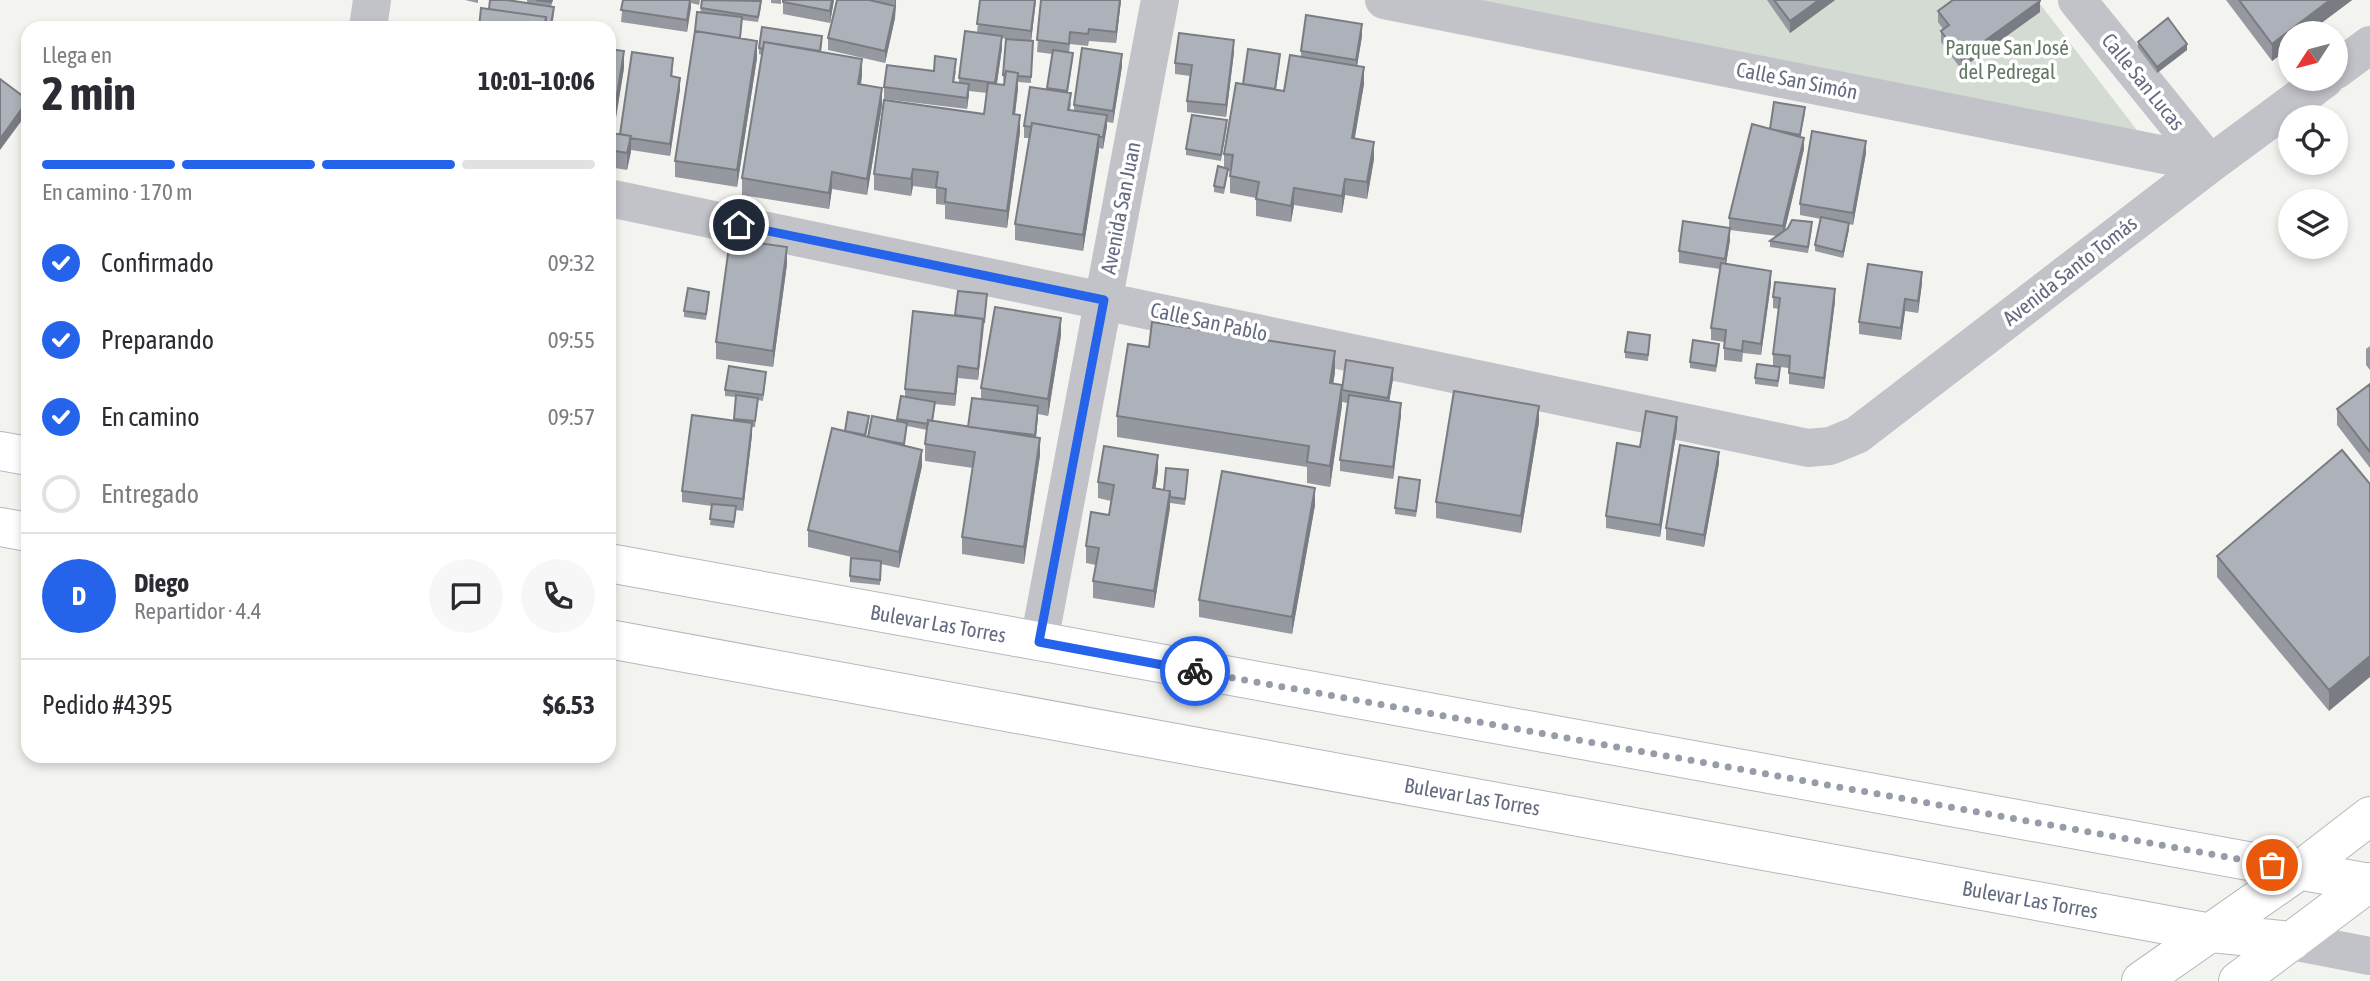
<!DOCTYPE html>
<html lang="es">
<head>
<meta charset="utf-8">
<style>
	body { margin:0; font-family:"Asap Condensed",sans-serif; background:#f7f7f7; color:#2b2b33; height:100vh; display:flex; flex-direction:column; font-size:26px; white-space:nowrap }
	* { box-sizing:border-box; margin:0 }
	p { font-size:23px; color:#7c7c81 }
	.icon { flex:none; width:38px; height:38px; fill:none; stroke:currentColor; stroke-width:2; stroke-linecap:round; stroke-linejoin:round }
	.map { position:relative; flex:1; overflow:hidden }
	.side { position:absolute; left:21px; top:21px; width:595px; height:742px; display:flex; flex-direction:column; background:#fff; border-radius:21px; box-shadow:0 4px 10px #0003 }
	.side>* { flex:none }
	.needle { width:46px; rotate:234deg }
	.tools { position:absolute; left:2278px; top:21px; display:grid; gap:14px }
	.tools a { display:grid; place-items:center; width:70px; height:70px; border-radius:50%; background:#fff; box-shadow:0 4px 10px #0003; font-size:35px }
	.pin { position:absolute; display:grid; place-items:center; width:60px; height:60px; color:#fff; margin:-30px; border:4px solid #fff; border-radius:50%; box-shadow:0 2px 7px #0007 }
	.courier { position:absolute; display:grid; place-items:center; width:70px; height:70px; margin:-35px; border:5px solid #2563eb; border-radius:50%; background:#fff; color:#222; box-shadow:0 2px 9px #0007 }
	.head em { font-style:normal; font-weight:700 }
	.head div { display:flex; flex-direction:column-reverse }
	.head { display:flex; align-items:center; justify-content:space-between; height:119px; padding:0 21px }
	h1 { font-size:46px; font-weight:700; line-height:52px }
	.bar { display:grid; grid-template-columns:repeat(4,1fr); gap:10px 7px; align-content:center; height:84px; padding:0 21px }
	.bar i { height:9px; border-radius:5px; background:#e1e1e2 }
	.bar .on { background:#2563eb }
	.bar p { grid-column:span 4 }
	.line { display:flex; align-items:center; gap:18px; padding:0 21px; border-top:2px solid #e1e1e2 }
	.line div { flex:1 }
	.round { display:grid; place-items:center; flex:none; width:74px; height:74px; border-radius:37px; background:#f7f7f7 }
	ol { padding:0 21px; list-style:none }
	li { display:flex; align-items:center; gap:21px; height:77px }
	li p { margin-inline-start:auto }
	li .icon { padding:7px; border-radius:50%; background:#2563eb; color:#fff; stroke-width:4 }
	li:last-child { color:#7c7c81 }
	li i { width:38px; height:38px; border:4px solid #e1e1e2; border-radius:50% }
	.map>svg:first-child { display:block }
	.green { fill:#d3dbd2 }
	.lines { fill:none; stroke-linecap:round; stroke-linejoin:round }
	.secondary-casing { stroke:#b6b8be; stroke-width:40 }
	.street { stroke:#c2c3c8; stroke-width:38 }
	.secondary { stroke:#fff; stroke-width:38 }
	.wall { fill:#95989f; fill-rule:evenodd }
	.shaded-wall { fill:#797c82 }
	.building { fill:#adb1b9; stroke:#797c82; stroke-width:2 }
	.done { stroke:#969ca8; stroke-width:7; stroke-dasharray:0 12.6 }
	.route { stroke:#2563eb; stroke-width:9 }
	.labels { text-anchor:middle; stroke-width:7; stroke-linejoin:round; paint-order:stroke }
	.park-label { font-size:21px; fill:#637864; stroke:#fff }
	.street-label { font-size:21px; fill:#646c81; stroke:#fff }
</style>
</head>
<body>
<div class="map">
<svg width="2370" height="981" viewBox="0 0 2370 981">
	<rect width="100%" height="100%" fill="#f3f4f0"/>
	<path class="green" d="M1404,0H2037L2153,151Z"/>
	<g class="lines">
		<defs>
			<path id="secondary" d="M0,451L28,456
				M0,527L28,532
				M609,563L2369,883
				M609,639L2211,933L2292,941
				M2141,981L2300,870L2370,816
				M2238,981L2370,882"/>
		</defs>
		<use href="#secondary" class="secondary-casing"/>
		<path class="street" d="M1384,0L2210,164
			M2077,0L2210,164
			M368,28L372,0
			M2336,70L2370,45
			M609,198L1808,448L1830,446L1857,435L2210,164L2325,79
			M1039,642L1160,0
			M2292,941L2370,956"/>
		<use href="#secondary" class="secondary"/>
	</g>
	<path class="wall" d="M465,0H478V3Z
		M489,0H510L527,3V0H553L551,7L554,13L552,28H479L489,9L490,0Z
		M623,0H700L699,5L691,3L687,32L621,22Z
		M771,0H781V4L771,3Z
		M783,0H834L830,23L783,14Z
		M837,0H896L895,18L885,63L828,50V38Z
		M980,0H1036L1031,41V83L1018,82L1015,114L1020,132L1007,228L945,219V205L936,204V189L913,186L911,196L874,190V174L984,114L987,93L969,91L967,109L884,99V87L934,71H956L954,82H959V78L977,33ZM1002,38L1011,40L1003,75L1004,85L997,84L1002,48Z
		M1041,0H1121L1116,43L1089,41L1088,46L1070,44L1069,53L1073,59L1068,92L1071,104L1070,110H1074V105L1122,66L1113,123L1107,122L1103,149L1099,148L1083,251L1015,240V224L1029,138H1024V126L1047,89L1052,54L1037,52Z
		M1767,0H1835L1790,33Z
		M2226,0H2352L2308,33H2291V47L2272,61Z
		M761,7L758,22L742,20L740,39L757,58L737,187L675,177V161L701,8Z
		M1938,11L2040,12L1961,69L1941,42V31L1943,29L1938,22Z
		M1362,36L1357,66L1364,84L1354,139L1374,159L1367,199L1345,195L1342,213L1294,205L1291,222L1256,216V198L1230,193V171H1228L1224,194L1214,192V186L1224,168V154L1243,84L1280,60L1276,89L1284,91L1301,57V51Z
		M822,42L821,52L862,75L861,85L882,105L867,195L832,189L829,209L742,195V178L762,55L759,54V48Z
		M2138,42L2187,50L2157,73L2138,48Z
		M609,49L624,68L613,133L620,134L673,70L672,76L680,89L670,156L631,150L627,170L609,167Z
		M1234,52L1226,117L1187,112V101L1190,76L1175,74V63Z
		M1805,113L1800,137L1804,149L1785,230L1812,228L1808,253L1770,247V241L1777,236L1730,230V240L1726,264L1771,283L1761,355L1743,353L1742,362L1724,360V342L1711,340V328L1720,269L1679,263V251L1729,228V218L1770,129Z
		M1227,126L1221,161L1186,155V149Z
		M1866,153L1853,225L1849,224V229L1843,258L1815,251V245L1821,219L1800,215V204Z
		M787,264L773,367L716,359V342Z
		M1922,283L1918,313L1905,311L1901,340L1859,334V322Z
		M1773,297L1835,301L1824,389L1789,384V368L1773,366V354L1779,309L1773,308Z
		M709,298L706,320L684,317V311Z
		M987,300L978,380L958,378L955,406L935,404L933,421L968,427L981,399V388L1061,335L1048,416L1038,414L1036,438L1040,455L1024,564L962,554V537L973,468L925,461V444L927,430L907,426L904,445L922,466L899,568L881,564L880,585L850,582V576L856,558L808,547V530L845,431L869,422L866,436L868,437L897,421L901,396L905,397V389L955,315Z
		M1650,341L1648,361L1625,358V352Z
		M2370,346V370L2366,365V349Z
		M1719,350L1716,372L1690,368V362Z
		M1335,372L1333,384L1342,385L1393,379L1389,401L1401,415L1393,479L1340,471V460L1348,403L1342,402L1330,487L1307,483V467L1117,437V416Z
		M1780,373L1778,387L1755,384V378Z
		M766,378L763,401L758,400L755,427H752V435L743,511L736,510L734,528L710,525L712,506L682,502V491L734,421L736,397L725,396V390Z
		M2370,384V468L2337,425V409Z
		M1539,422L1521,533L1436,518V502Z
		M1677,428L1660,537L1606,528V516Z
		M2342,450L2329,711L2217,577V556Z
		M1719,463L1704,547L1666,540V528Z
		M1158,471L1155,489L1164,490L1188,476L1185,505L1170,503L1154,608L1093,598V581L1096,565L1086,563V546L1109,515L1111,501L1098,498V482Z
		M1420,486L1416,517L1395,514V508Z
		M1315,505L1292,634L1199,617V600Z"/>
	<path class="shaded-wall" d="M691,0V8L687,32V20Z
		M832,0H834L830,23V11Z
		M895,0H896L895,18L885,63V51L895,7Z
		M1035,0H1036L1031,42V31Z
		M1120,0H1121L1116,43V32Z
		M1819,0H1835L1790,33V21Z
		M2330,0H2352L2308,33H2291V47L2272,61V44Z
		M2040,1V12L1961,69V58Z
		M1362,24V36L1356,72V60Z
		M1002,36V48L995,95V83Z
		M1234,40V52L1226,117V105Z
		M757,41V58L737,187V170Z
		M2187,44V50L2157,73V67Z
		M624,51V68L611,149V133Z
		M1122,54V66L1113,123V111Z
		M862,59V75L858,101V84Z
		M1364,67V84L1352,155V138Z
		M1018,73V90L1013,130V114Z
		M680,78V89L670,156V144Z
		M969,84V95L967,109V98Z
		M882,88V105L867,195V179Z
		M28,100V112L0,150V159V139Z
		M1020,115V132L1007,228V211Z
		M1107,115V127L1103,149V137Z
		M1099,135V151L1083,251V235Z
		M631,136V152L627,170V153Z
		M1804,138V149L1783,237V226Z
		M1866,141V153L1853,225V213Z
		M1374,142V159L1367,199V182Z
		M913,169V186L911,196V179Z
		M832,172V189L829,209V193Z
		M1345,179V195L1342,213V196Z
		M1294,188V205L1291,222V206Z
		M1849,223V229L1843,258V252Z
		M1730,228V240L1725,270V259Z
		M787,247V264L773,367V351Z
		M1771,271V283L1761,355V344Z
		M1922,272V283L1918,313V301Z
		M1835,289V301L1824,389V378Z
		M1905,299V311L1901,340V328Z
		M1061,318V335L1048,416V399Z
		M983,319V330L978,380V369Z
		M1335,351V372L1330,404V383Z
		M958,366V378L955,406V394Z
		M1393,368V379L1388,409V398Z
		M1342,385V406L1330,487V466Z
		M1401,403V415L1393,479V467Z
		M1038,406V417L1035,446V435Z
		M1539,406V422L1521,533V516Z
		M1677,417V428L1660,537V525Z
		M752,423V435L743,511V499Z
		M1040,438V455L1024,564V547Z
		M922,450V466L899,568V552Z
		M1719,452V463L1704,547V535Z
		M1158,455V471L1153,505V488Z
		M1315,488V505L1292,634V617Z
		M1170,491V508L1154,608V591Z
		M2370,656V677L2329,711V690Z"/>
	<path class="building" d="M490,0H507L554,7L551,24H546V17L489,9Z
		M536,0H552L551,2Z
		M623,0H690L687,20L621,10Z
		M702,0L761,1L758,17L701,8Z
		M783,0H832L830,11L783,2Z
		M837,0H869L895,6L885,51L828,38Z
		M980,0H1035L1031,31L977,24Z
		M1041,0H1120L1116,32L1089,29L1088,34L1070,32L1069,44L1037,40Z
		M1774,0H1819L1790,21Z
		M1953,0H2040V1L1961,58L1941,31L1949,25L1938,11Z
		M2239,0H2330L2272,44Z
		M481,8L546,17L544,28H479Z
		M697,12L742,17L740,38L695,31Z
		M1306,15L1362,24L1356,60L1301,51Z
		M2168,18L2187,44L2157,67L2138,42Z
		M762,27L822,36L820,51L764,42L763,49L759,48Z
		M695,31L757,41L737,170L675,161Z
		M965,31L1002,36L995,83L959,78Z
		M1179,33L1234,40L1226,105L1187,101L1192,65L1175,63Z
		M1006,39L1033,41L1031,77L1018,76V73L1006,71L1005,75H1003Z
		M764,42L862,59L858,84L882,88L867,179L832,172L829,193L742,178Z
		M1082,48L1122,54L1113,111L1074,105Z
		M609,49L624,51L611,133L631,136L627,153L609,150Z
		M1248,49L1280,54L1275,89L1243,84Z
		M1053,50L1073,53L1067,91L1047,88Z
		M632,52L673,58L671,76L680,78L670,144L630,138L631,136L620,134Z
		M1290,55L1364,67L1352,138L1374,142L1367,182L1345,179L1342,196L1294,188L1291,206L1256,199L1259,182L1230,176L1233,155L1224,154L1236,83L1284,91Z
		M935,56L956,59L953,82L969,84L967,98L884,87L887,65L934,71Z
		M1006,71L1018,73L1013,114L1020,115L1007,211L945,202L946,189L936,187L938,172L913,169L911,179L874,174L884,100L984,114L988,83L1004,85Z
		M0,79L28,100L0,139Z
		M1030,87L1071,93L1068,110L1107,115L1103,137H1099V135L1032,123L1031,127L1024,126Z
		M1774,102L1805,107L1800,135L1770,129Z
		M1192,115L1227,120L1221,155L1186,149Z
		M1032,123L1099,135L1083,235L1015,224Z
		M1752,124L1804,138L1783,226L1729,218Z
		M1812,131L1866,141L1853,213L1800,204Z
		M1218,166L1228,169L1224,188L1214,186Z
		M1821,217L1849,223L1843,252L1815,245Z
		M1792,220L1812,222L1808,247L1770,241L1788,228Z
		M1683,221L1730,228L1725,259L1679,251Z
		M730,239L787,247L773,351L716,342Z
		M1721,263L1771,271L1761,344L1743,341L1742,351L1724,348L1726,330L1711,328Z
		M1868,264L1922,272L1918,301L1905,299L1901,328L1859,322Z
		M1775,282L1835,289L1824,378L1789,373L1790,356L1773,354L1780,298L1773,297Z
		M688,288L709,292L706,314L684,311Z
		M958,291L987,294L984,323L983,319L955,315Z
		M995,307L1061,318L1048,399L981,388Z
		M913,311L983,319L978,369L958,366L955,394L905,389Z
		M1152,322L1335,351L1330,383L1342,385L1330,466L1307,462L1309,446L1117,416L1128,344L1149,347Z
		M1628,332L1650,335L1648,355L1625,352Z
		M1693,340L1719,344L1716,366L1690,362Z
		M1346,360L1393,368L1388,398L1342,390Z
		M1757,364L1780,367L1778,381L1755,378Z
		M729,366L766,372L763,395L725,390Z
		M2370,384V452L2337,409Z
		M1454,391L1539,406L1521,516L1436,502Z
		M736,395L758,398L755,421L734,419Z
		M1349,395L1401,403L1393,467L1340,460Z
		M901,396L935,402L932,421L928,420V424L897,419Z
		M972,398L1038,406L1035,435L968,427Z
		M1646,411L1677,417L1660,525L1606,516L1617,443L1640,447Z
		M848,412L869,416L865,435L845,431Z
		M692,415L752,423L743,499L682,491Z
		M872,416L907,423L904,444L868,437Z
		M928,420L1040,438L1024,547L962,537L975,452L925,444Z
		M832,428L922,450L899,552L808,530Z
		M1680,445L1719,452L1704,535L1666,528Z
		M1104,446L1158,455L1153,488L1170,491L1154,591L1093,581L1099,548L1086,546L1091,512L1109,515L1114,485L1098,482Z
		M2342,450L2370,484V656L2329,690L2217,556Z
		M1166,468L1188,470L1185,499L1170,497V491L1164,490Z
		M1222,471L1315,488L1292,617L1199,600Z
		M1399,477L1420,480L1416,511L1395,508Z
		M712,504L736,506L734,522L710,519Z
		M851,558L881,561L880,580L850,576Z"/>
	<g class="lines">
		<path class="done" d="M1195,671L2272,865"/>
		<path class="route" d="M739,225L1104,300L1039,642L1195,671"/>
	</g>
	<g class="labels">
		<g class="park-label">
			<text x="2007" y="55">Parque San José<tspan x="2007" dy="24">del Pedregal</tspan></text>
		</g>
		<g class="street-label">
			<text transform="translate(1797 81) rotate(11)" y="7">Calle San Simón</text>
			<text transform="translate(2143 82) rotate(51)" y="7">Calle San Lucas</text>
			<text transform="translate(1121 208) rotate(-79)" y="7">Avenida San Juan</text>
			<text transform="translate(2070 271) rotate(-38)" y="7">Avenida Santo Tomás</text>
			<text transform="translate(1209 322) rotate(12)" y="7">Calle San Pablo</text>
			<text transform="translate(938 624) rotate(10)" y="7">Bulevar Las Torres</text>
			<text transform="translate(1472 797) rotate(10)" y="7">Bulevar Las Torres</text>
			<text transform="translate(2030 900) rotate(10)" y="7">Bulevar Las Torres</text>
		</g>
	</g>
</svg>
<div class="tools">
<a><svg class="needle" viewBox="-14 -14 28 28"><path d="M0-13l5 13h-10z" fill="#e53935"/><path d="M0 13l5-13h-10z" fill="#7c7c81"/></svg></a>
<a><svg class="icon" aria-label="locate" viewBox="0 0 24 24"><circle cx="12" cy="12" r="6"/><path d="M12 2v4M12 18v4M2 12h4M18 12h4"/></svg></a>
<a><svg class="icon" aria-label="layers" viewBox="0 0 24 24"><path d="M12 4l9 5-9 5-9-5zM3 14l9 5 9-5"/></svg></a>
</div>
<div class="pin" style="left:2272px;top:865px;background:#ea580c"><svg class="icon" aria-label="bag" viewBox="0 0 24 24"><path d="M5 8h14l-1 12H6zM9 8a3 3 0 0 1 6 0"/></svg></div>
<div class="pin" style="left:739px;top:225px;background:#1f2937"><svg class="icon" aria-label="home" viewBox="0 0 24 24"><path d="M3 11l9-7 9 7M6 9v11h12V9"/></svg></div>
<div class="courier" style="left:1195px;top:671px"><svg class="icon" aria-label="bike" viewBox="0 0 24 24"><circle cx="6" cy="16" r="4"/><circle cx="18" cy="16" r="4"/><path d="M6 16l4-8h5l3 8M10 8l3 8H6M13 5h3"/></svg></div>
<section class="side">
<div class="head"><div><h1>2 min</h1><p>Llega en</p></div><em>10:01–10:06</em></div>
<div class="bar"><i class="on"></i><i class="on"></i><i class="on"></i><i></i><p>En camino · 170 m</p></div>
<ol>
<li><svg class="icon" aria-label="check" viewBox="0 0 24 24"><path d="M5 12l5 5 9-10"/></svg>Confirmado<p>09:32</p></li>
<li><svg class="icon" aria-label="check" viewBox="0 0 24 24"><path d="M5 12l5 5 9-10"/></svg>Preparando<p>09:55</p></li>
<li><svg class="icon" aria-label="check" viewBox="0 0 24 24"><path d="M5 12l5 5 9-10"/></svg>En camino<p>09:57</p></li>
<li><i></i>Entregado</li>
</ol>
<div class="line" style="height:126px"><b class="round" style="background:#2563eb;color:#fff">D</b><div><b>Diego</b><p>Repartidor · 4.4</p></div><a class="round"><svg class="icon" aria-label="chat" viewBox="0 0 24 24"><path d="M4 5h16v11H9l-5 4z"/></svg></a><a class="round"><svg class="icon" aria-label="phone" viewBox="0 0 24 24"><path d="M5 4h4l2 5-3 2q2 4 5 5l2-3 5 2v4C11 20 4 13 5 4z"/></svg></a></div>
<div class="line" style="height:91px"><div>Pedido #4395</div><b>$6.53</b></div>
</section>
</div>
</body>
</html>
